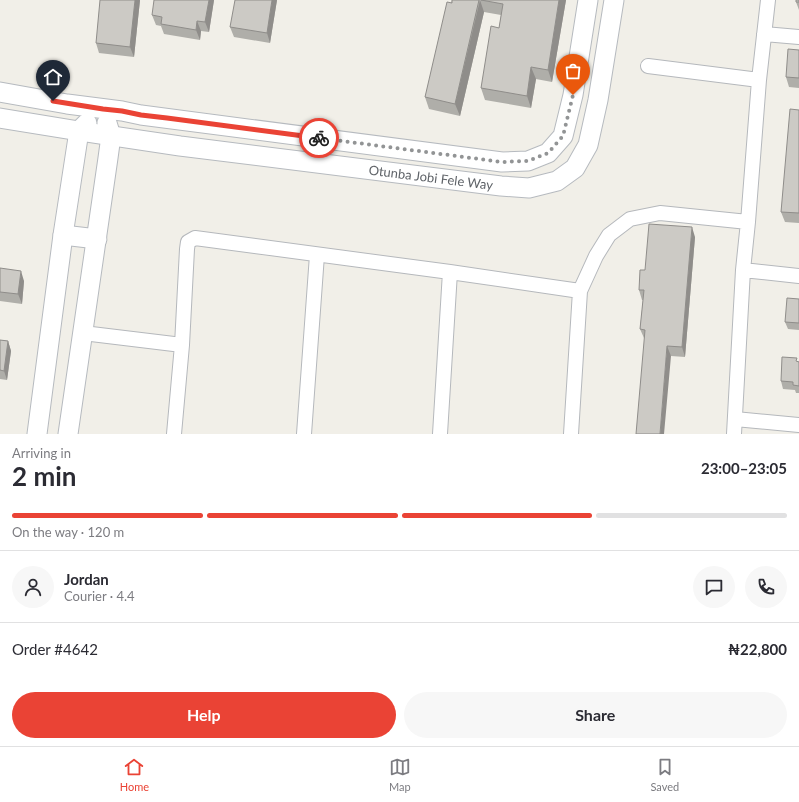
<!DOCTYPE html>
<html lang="en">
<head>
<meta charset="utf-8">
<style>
	body { margin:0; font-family:Lato,sans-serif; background:#f7f7f7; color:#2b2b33; height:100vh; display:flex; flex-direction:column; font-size:15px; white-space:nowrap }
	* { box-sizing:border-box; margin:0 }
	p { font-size:13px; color:#7c7c81 }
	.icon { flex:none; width:22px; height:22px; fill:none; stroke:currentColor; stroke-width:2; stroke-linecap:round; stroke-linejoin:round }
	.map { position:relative; height:434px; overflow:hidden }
	.side { display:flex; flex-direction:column; background:#fff; flex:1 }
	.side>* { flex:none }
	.pin { position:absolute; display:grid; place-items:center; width:34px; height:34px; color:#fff; margin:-41px -17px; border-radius:50% 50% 50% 0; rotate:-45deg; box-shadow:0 0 4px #0007 }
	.pin .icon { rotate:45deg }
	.courier { position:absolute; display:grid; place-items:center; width:40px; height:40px; margin:-20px; border:3px solid #ea4335; border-radius:50%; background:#fff; color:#222; box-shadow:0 1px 5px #0007 }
	.headline em { font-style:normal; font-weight:700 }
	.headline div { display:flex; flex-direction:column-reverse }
	.headline { display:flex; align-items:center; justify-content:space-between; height:68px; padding:0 12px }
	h1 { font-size:26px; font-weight:700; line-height:30px }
	.bar { display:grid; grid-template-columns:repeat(4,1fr); gap:6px 4px; align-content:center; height:48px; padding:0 12px }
	.bar i { height:5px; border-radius:3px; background:#e1e1e2 }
	.bar .current { background:#ea4335 }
	.bar p { grid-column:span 4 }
	.line { display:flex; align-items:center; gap:10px; padding:0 12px; border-top:1px solid #e1e1e2 }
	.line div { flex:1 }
	.round { display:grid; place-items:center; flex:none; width:42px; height:42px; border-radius:21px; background:#f7f7f7 }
	.cta { display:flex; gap:8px; margin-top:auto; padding:8px 12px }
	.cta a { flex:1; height:46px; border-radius:24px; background:#ea4335; color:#fff; font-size:16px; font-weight:700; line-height:46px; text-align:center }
	.cta a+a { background:#f7f7f7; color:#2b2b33 }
	.dock { display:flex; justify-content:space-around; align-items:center; height:56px; border-top:1px solid #e1e1e2; background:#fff; font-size:11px; color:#7c7c81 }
	.dock a { display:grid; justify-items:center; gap:2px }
	.dock .current { color:#ea4335 }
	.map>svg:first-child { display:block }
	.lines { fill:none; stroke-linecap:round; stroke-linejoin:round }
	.street-casing { stroke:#b5b8bc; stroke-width:16 }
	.secondary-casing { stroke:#b6babf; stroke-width:21 }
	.street { stroke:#fff; stroke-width:14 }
	.secondary { stroke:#fff; stroke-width:19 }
	.wall { fill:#afaea9 }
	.shaded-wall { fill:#8f8d8a }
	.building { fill:#cccac5; stroke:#8f8d8a }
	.done { stroke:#929495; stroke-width:4; stroke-dasharray:0 7.2 }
	.route { stroke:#ea4335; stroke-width:5 }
	.labels { text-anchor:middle; stroke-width:3; stroke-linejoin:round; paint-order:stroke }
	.street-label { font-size:13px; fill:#5f6368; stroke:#fff }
</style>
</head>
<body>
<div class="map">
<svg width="799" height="434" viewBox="0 0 799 434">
	<rect width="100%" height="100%" fill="#f1efe8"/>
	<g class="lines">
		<defs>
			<path id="street" d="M764,34L799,37
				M648,66L759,80
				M743,270L799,276
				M83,333L182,345
				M735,419L799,425
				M174,434L182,345L187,249L188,242L195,238L450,272L580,291
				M304,434L317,255
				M440,434L450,272
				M571,434L580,291L596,256L609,235L630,219L660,213L748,222
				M734,434L743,270L748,222L759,80L768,0"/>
			<g id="secondary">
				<path d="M0,92L67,104L122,111L141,115L502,162L528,161L548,153L563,136L573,95L588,0"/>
				<path id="s1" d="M0,118L79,131L180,146L501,186L529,188L557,181L575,168L588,145L598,100L614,0"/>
				<path d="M63,235L97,239"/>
				<path d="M37,434L63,235L79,131L87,123"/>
				<path d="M68,434L108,158L111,136L107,123"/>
			</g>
		</defs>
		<use href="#street" class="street-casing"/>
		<use href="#secondary" class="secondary-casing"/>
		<use href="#street" class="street"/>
		<use href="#secondary" class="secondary"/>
	</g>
	<path class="wall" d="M140,0L134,57L99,53L96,43Z
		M214,0L209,32L201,31L200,40L164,34L161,26L156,25L152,15Z
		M277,0L270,43L234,37L230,27Z
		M452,0H566L552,82L536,79L531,108L485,100L481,88L499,28L501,15L484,12L460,116L429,109L425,97Z
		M799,0V10L796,2Z
		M799,50V88L789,87L786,77Z
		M799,110V223L785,222L781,212Z
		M695,237L685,357L671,356L644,338L640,329L643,300H642L639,290Z
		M0,268L24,281L22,304L0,301Z
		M799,299V330L788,329L785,322Z
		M0,340L8,341L11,351L7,380L0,379Z
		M798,361L799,362V393H796L795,390L783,389L781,381Z"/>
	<path class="shaded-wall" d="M135,0H140L134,57L130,47Z
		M209,0H214L209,32L205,22Z
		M272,0H277L270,43L267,33Z
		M480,0L484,12L460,116L455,104Z
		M559,0H566L552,82L548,70Z
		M197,21L201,31L200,40L196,30Z
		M531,67L536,79L531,108L527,96Z
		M692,227L695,237L685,357L682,347Z
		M21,271L24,281L22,304L18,294Z
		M8,341L11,351L7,380L4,371Z
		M667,346L671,356L664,434H660Z"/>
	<path class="building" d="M100,0H135L130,47L96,43Z
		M154,0H209L205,22L197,21L196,30L161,24L162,17L152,15Z
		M235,0H272L267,33L230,27Z
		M452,0H479L455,104L425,97L447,2L452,3Z
		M481,0H559L548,70L531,67L527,96L481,88L491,26L499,28L503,4Z
		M796,0H799V2H796Z
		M788,49L799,50V78L786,77Z
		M790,109L799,110V213L781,212Z
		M649,224L692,227L682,347L667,346L660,434H636L645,330L640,329L644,290H639L640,270H645Z
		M0,268L21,271L18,294L0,292Z
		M787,298L799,299V323L785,322Z
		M0,340L8,341L4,371L0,370Z
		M782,357L797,358L796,361L799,362V386L793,385V382L781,381Z"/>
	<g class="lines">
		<path class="done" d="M319,138L502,162L528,161L548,153L563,136L573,95"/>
		<path class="route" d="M53,101L103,109L122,111L141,115L167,118L319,138"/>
	</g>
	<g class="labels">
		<g class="street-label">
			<text dy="5" stroke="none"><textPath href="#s1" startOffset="435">Otunba Jobi Fele Way</textPath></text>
		</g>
	</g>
</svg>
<div class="pin" style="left:573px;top:95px;background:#ea580c"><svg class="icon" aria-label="bag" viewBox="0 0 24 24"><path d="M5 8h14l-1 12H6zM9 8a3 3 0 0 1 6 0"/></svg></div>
<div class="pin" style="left:53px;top:101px;background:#1f2937"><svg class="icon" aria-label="home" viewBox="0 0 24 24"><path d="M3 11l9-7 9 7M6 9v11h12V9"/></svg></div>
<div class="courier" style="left:319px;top:138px"><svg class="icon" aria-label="bike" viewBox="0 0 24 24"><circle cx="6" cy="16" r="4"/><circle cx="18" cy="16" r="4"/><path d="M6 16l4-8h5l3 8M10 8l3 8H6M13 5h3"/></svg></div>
</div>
<section class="side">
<div class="headline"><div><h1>2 min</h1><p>Arriving in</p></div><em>23:00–23:05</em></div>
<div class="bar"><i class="current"></i><i class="current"></i><i class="current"></i><i></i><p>On the way · 120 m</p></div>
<div class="line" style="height:72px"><a class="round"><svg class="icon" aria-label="person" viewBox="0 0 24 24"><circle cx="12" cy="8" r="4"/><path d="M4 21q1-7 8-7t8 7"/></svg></a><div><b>Jordan</b><p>Courier · 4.4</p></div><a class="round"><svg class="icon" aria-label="chat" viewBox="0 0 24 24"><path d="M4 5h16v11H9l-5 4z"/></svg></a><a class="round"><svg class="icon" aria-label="phone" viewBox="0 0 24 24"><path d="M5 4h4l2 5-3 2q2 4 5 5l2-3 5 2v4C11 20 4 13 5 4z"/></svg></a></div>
<div class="line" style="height:52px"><div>Order #4642</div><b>₦22,800</b></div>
<div class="cta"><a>Help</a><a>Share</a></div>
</section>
<nav class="dock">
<a class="current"><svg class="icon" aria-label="home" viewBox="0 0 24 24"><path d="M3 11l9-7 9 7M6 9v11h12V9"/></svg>Home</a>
<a><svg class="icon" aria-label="map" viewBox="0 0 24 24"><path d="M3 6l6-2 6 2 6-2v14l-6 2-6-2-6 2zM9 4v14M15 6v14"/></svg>Map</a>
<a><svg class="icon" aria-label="saved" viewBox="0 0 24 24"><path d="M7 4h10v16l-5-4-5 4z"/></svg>Saved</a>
</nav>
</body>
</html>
